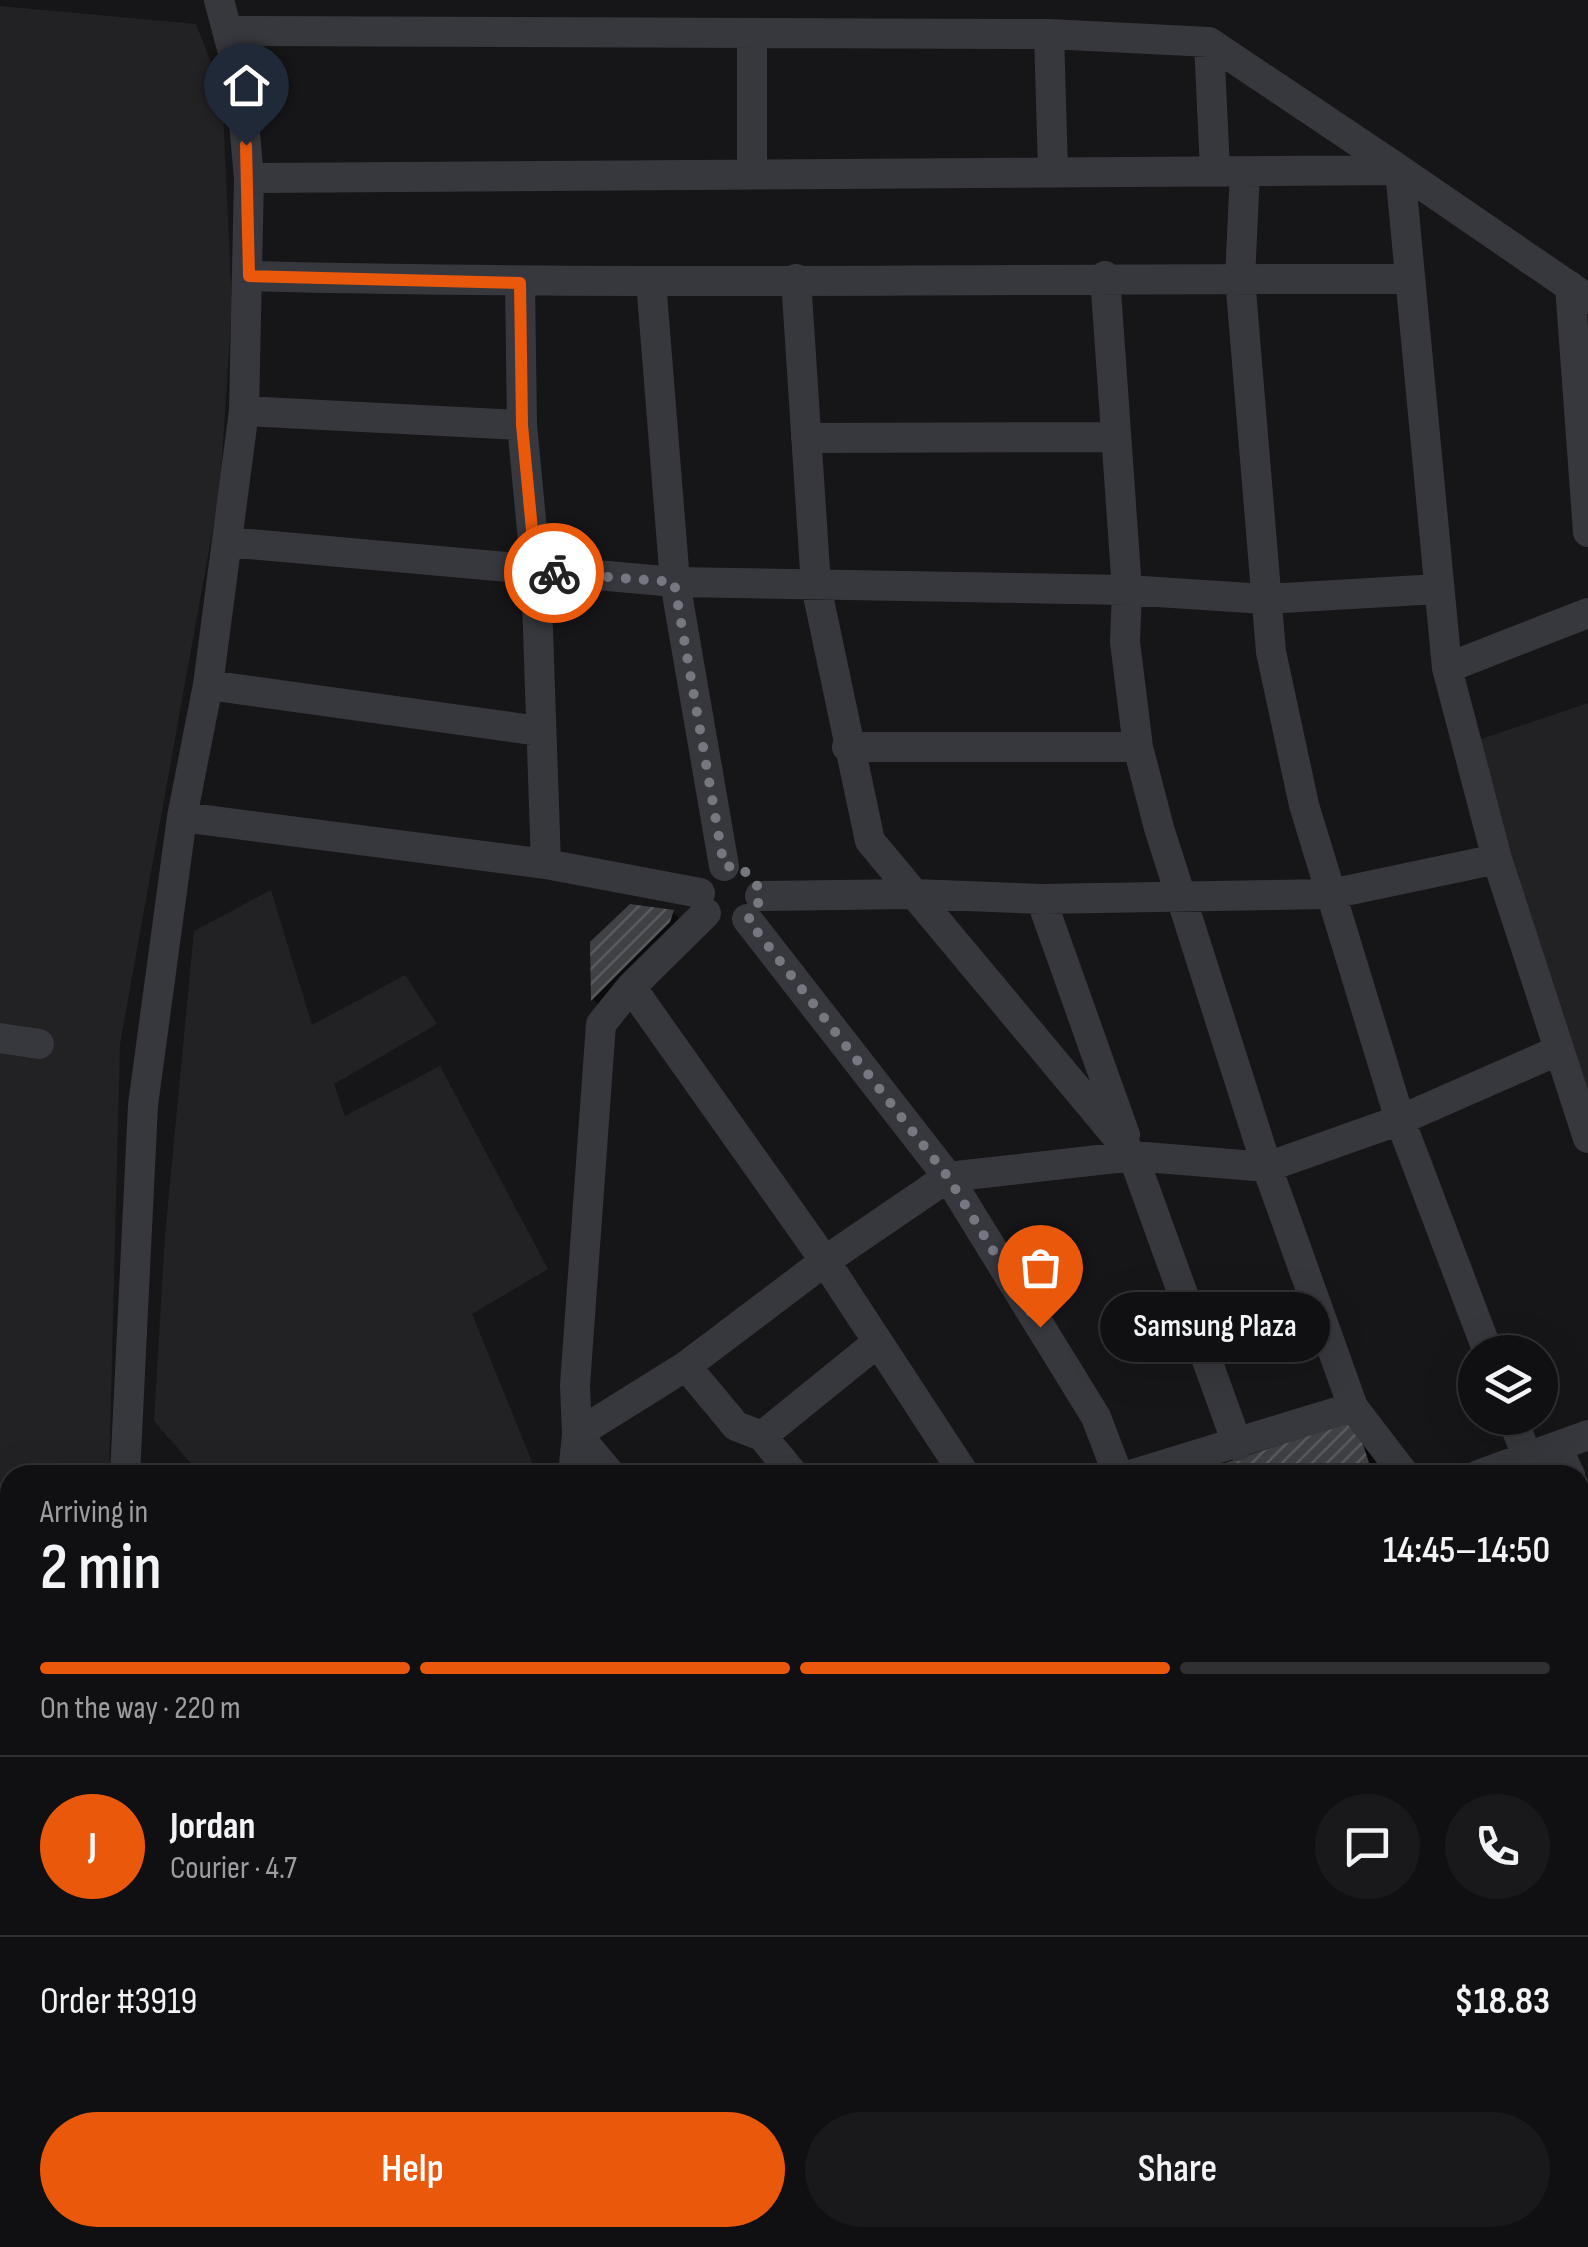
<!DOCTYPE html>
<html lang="en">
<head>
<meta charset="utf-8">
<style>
	body { margin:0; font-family:"Sofia Sans Condensed",sans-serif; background:#19191b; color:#f1f3f6; height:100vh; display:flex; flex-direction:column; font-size:38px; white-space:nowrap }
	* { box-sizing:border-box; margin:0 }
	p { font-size:32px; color:#9c9d9f }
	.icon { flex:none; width:55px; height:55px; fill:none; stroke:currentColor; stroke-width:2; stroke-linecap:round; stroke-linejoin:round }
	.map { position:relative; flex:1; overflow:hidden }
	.panel { position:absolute; left:0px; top:1465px; width:1590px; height:782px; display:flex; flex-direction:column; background:#101012; border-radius:30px 30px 0 0; box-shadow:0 10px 40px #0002,0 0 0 2px #303032 }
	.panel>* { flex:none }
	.fabs { position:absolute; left:1458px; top:1335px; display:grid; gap:20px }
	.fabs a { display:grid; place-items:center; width:100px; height:100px; border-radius:50%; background:#101012; box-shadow:0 10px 40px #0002,0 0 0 2px #303032; font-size:50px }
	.pin { position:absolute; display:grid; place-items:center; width:85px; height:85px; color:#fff; margin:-102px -42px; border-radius:50% 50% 50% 0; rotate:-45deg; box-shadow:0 0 10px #0007 }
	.pin .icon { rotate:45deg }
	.courier { position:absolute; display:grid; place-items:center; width:100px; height:100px; margin:-50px; border:8px solid #ea580c; border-radius:50%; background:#fff; color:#222; box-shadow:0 2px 12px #0007 }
	.bubble { position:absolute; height:70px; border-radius:35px; background:#101012; box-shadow:0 10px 40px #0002,0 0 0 2px #303032; font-size:32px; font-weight:600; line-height:70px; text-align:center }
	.overview em { font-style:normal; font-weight:600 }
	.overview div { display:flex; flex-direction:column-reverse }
	.overview { display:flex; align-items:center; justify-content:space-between; height:170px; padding:0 40px }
	h1 { font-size:65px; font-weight:600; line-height:75px }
	.bar { display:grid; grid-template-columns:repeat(4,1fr); gap:15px 10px; align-content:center; height:120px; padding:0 40px }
	.bar i { height:12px; border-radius:8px; background:#303032 }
	.bar .selected { background:#ea580c }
	.bar p { grid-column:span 4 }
	.line { display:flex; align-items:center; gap:25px; padding:0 40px; border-top:2px solid #303032 }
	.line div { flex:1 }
	.round { display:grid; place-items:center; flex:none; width:105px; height:105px; border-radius:52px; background:#19191b }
	.primary-button { display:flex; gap:20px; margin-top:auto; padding:20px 40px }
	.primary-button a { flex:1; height:115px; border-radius:60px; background:#ea580c; color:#fff; font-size:40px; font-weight:600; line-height:115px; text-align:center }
	.primary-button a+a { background:#19191b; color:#f1f3f6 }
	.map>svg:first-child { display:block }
	.built { fill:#222225 }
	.shadow { fill:#0007 }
	.building { fill:url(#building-hatch) }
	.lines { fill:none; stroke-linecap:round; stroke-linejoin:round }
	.minor { stroke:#37383d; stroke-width:30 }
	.done { stroke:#757880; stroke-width:10; stroke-dasharray:0 18 }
	.route { stroke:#ea580c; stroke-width:12 }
</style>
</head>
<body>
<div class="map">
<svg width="1588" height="2247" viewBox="0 0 1588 2247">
	<defs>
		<pattern id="building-hatch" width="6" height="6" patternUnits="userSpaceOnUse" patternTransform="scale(2.5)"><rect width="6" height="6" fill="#404145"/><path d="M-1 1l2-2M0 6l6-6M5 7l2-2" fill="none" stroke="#595a5e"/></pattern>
	</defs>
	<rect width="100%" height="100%" fill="#161618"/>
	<path class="built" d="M0,6L196,24L222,90L232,304L220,489L120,1044L109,1475H10V2238H98L110,2247H0Z
		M1588,703V1111L1564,1051L1478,740Z
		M271,890L312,1025L405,975L437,1024L334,1084L345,1116L440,1066L548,1269L472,1314L533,1464L518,1475H201L154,1421L165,1236L194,931Z"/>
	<path class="shadow" d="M673,912L687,926L607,1013L594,1000L592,943Z
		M1374,1442L1385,1475H1205Z"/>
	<path class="building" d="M630,904L674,910L670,922L591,1001L590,942Z
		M1355,1420L1373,1475H1202L1201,1471Z"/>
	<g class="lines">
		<path class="minor" d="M229,31L1049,34L1209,42L1400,170L1447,668L1497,859L1588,1138
			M1049,34L1053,170
			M1209,42L1215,170
			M1245,172L1240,278L1271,652L1304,805L1400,1120L1488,1352
			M752,174V34
			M249,178L1400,170L1588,299
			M249,276C635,286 1022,278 1408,279
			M1105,276L1127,590L1125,642L1138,747L1159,828L1267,1167L1353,1407L1405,1475
			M796,279L816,586L870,841L1133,1156L1238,1446
			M651,281L675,582L724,866
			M520,283L522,425L536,572L546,864
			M1570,286L1588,532
			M244,411L522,425
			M806,438L1116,437
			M227,542L675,582L1127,590L1265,599L1438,589
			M1447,668L1588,613
			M208,685L539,731
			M847,747H1138
			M182,817L546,864L700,893
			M760,896L914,894L1041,899L1331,894L1497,859
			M1041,899L1125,1135
			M747,919L948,1177L1096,1417L1118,1475
			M631,987L825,1261L965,1475
			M0,1038L39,1044
			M686,1366L736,1426L762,1436L794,1475
			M1512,1418L1527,1456
			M762,1436L878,1342
			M1557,1448L1570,1475
			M125,1475L143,1105L182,817L208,685L244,411L249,178L240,79L219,0
			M573,1475L577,1434L686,1366L825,1261L948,1177L1133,1156L1267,1167L1400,1120L1557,1051
			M611,1475L577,1434L575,1385L601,1024L631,987L706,913
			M1130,1475L1353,1407
			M1478,1475L1588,1435
			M1580,1495L1588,1512
			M1580,1811L1588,1827
			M0,1853L10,1854
			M1580,1863L1588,1861
			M1580,1926L1588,1938
			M1580,1975L1588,1968
			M1580,2217L1588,2229
			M130,2238L137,2247
			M339,2238L345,2247
			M498,2238L501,2247
			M772,2238L778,2247
			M981,2238L987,2247
			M1171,2238L1179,2247
			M1392,2238L1399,2247
			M269,2247L285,2238
			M565,2247L574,2238
			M848,2247L858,2238
			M1254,2247L1262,2238"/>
	</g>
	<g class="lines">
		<path class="done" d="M554,573L674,582L724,866L742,868L759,888L758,905L748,920L948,1177L1040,1327"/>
		<path class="route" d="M246,145L249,276L520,283L522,425L536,572L554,573"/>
	</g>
</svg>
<div class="fabs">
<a><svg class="icon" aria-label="layers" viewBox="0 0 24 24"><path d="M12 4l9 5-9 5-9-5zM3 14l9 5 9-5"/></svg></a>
</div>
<div class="pin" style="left:1040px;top:1327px;background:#ea580c"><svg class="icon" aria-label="bag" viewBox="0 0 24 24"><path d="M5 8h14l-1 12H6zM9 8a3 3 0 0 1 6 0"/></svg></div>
<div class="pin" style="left:246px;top:145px;background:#1f2937"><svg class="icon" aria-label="home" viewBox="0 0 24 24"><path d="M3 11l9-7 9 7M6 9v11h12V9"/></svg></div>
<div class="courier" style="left:554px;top:573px"><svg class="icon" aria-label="bike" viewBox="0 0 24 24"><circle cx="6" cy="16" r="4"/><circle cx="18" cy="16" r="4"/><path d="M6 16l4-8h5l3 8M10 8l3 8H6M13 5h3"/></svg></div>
<div class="bubble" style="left:1100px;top:1292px;width:230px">Samsung Plaza</div>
<section class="panel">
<div class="overview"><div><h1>2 min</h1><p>Arriving in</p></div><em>14:45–14:50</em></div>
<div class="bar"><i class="selected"></i><i class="selected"></i><i class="selected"></i><i></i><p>On the way · 220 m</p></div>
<div class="line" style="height:180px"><b class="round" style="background:#ea580c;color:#fff">J</b><div><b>Jordan</b><p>Courier · 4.7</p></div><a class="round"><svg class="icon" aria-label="chat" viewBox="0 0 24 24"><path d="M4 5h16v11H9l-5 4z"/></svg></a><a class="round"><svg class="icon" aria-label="phone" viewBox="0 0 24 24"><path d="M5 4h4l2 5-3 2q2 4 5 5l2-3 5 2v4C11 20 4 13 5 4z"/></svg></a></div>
<div class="line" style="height:130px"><div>Order #3919</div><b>$18.83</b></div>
<div class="primary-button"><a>Help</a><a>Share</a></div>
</section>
</div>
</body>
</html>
